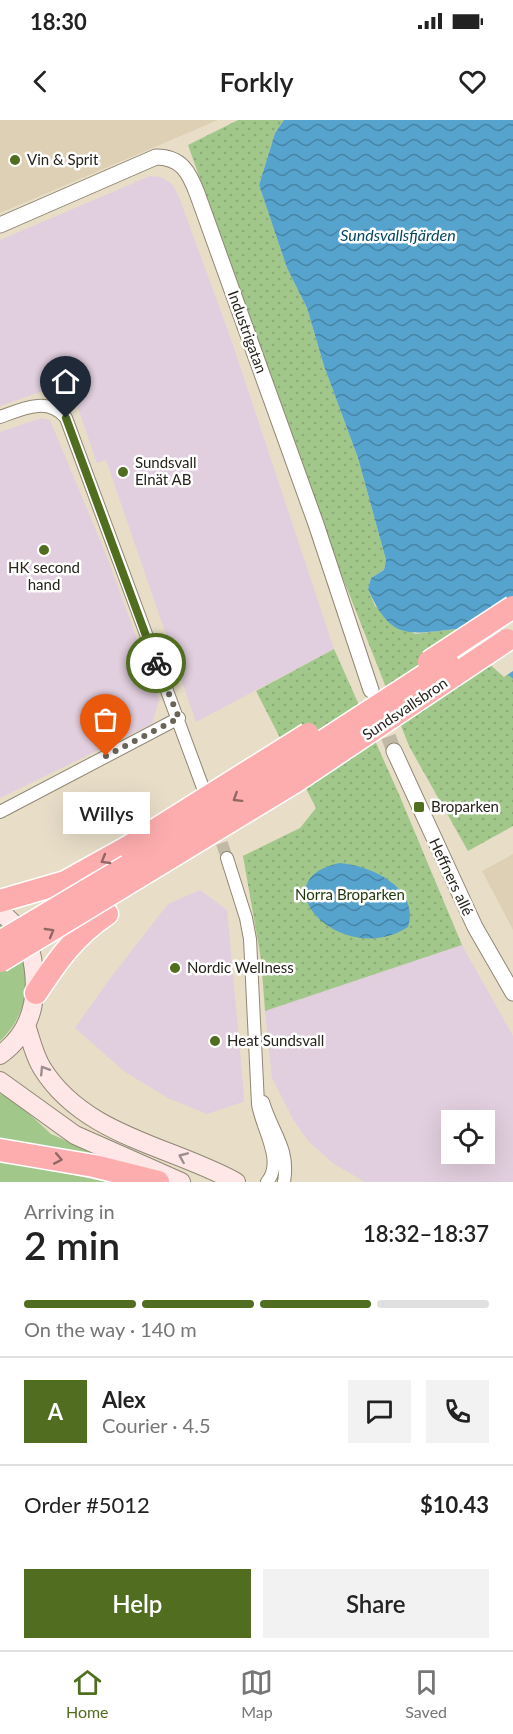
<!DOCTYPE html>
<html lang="en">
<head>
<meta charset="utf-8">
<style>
	body { margin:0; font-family:Lato,sans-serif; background:#f2f2f2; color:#222; height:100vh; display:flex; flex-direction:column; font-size:22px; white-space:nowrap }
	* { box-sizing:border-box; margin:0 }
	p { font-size:20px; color:#767676 }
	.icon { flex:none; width:33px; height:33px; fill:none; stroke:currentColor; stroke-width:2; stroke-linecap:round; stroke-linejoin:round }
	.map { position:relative; height:1062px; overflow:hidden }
	.side { display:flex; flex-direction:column; background:#fff; flex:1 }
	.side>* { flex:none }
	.buttons { position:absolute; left:441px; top:990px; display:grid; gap:12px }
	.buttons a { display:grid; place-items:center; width:54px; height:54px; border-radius:0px; background:#fff; box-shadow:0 6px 24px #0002; font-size:30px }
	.pin { position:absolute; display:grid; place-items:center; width:51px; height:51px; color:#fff; margin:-62px -26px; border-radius:50% 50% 50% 0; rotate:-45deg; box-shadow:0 0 6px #0007 }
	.pin .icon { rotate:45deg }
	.courier { position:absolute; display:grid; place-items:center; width:60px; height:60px; margin:-30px; border:4px solid #516d20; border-radius:50%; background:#fff; color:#222; box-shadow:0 2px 8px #0007 }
	.bubble { position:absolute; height:42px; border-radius:0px; background:#fff; box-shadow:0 6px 24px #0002; font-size:20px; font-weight:600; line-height:42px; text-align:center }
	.overview em { font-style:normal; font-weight:600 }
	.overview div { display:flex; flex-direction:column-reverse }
	.overview { display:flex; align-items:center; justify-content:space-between; height:102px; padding:0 24px }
	h1 { font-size:39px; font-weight:600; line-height:45px }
	.bar { display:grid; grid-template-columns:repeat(4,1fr); gap:9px 6px; align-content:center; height:72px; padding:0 24px }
	.bar i { height:8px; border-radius:4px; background:#e0e0e0 }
	.bar .on { background:#516d20 }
	.bar p { grid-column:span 4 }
	.line { display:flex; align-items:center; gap:15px; padding:0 24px; border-top:2px solid #e0e0e0 }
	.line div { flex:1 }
	.round { display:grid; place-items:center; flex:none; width:63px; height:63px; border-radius:0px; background:#f2f2f2 }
	.primary-button { display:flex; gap:12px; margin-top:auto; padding:12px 24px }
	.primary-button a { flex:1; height:69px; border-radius:0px; background:#516d20; color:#fff; font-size:24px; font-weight:600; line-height:69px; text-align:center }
	.primary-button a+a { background:#f2f2f2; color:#222 }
	.status { display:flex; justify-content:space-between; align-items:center; height:42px; padding:0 30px; background:#fff; direction:ltr }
	.status svg { height:16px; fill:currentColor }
	header { display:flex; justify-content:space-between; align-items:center; height:78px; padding:0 24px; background:#fff; font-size:27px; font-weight:600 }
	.tab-bar { display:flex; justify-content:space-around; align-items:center; height:84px; border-top:2px solid #e0e0e0; background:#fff; font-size:16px; color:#767676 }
	.tab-bar a { display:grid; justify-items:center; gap:3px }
	.tab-bar .on { color:#516d20 }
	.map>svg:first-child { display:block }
	.commercial { fill:#e1cede; fill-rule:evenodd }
	.built { fill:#ddd0b4 }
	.grass { fill:#a2c78b }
	.park { fill:url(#park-dots) }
	.water { fill:url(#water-waves) }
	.pier { fill:#e8dec8 }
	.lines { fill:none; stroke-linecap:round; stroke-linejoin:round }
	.minor-tunnel { stroke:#c1b9a5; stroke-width:12; stroke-dasharray:12 6; stroke-linecap:butt }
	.tertiary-tunnel { stroke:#c1b9a5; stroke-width:15; stroke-dasharray:15 8; stroke-linecap:butt }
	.minor-casing { stroke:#908773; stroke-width:14 }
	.tertiary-casing { stroke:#908773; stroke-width:17 }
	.secondary-casing { stroke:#908773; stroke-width:20 }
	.motorway-casing { stroke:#fff; stroke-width:25 }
	.minor { stroke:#fff; stroke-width:12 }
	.tertiary { stroke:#fff; stroke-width:15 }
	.secondary { stroke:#ffe6e7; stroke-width:18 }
	.motorway { stroke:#feadae; stroke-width:22 }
	.motorway-bridge-casing { stroke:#fff; stroke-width:25; stroke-linecap:butt }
	.motorway-bridge { stroke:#feadae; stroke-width:22 }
	.oneway { stroke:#926864 }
	.oneway2 { stroke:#9d8e8b }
	.done { stroke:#6a6458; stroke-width:6; stroke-dasharray:0 10.8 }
	.route { stroke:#516d20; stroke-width:8 }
	.poi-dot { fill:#516d20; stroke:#fff; stroke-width:2 }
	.labels { text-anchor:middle; stroke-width:5; stroke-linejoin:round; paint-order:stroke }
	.poi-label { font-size:15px; fill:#26231b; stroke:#fff; text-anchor:start }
	.street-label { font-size:15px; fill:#26231b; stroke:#fff }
	.park-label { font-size:15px; fill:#1e3607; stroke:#fff }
	.water-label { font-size:16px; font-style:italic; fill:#034663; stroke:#fff }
</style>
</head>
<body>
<div class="status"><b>18:30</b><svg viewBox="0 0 49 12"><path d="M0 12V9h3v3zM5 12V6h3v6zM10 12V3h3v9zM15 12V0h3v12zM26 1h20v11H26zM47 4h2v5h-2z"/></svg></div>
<header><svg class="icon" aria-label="back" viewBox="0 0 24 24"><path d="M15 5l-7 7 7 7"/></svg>Forkly<svg class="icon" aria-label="heart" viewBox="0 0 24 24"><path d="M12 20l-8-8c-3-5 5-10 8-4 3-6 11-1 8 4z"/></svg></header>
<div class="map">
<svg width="513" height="1062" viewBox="0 0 513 1062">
	<defs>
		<pattern id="park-dots" width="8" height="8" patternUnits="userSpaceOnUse" patternTransform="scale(1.5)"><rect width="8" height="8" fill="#a2c78b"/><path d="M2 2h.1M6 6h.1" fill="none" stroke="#8bab77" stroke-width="1.8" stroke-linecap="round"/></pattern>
		<pattern id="water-waves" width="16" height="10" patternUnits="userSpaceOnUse" patternTransform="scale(1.5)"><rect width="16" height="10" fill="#56a3cd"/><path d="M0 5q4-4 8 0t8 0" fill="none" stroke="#4784a6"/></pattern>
	</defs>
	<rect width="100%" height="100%" fill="#e8dec8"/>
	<path class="commercial" d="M150,56L161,57L172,64L179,77L231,219L334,529L196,602L106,340L97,343L69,262L0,286V120Z
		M41,298L50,300L109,442L159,580L152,604L0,678V312Z
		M200,770L227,790L244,975L243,982L207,994L168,978L125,952L75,908L108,861L168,784Z
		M462,825L513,916V1062H365L334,1044L309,1022L294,1001L272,958L265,891ZM452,1000H484V1034H452Z"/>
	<path class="built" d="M0,0H218L0,93Z
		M513,734V810L482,751Z"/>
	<path class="grass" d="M0,803C35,837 35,888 0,921Z
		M0,974L15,981L51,1014L103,1037L0,1019Z
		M0,1040L107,1062H0Z"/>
	<path class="park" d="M238,0H284L275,13L259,65L287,148L307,188L324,246L358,338L386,440L384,450L371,458L368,469L375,486L415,514L455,509L513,559V706L468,731L409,626L335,438L188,25Z
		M334,529L398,672L462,825L265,891L261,839L243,736L300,708L316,688L256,571Z"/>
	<path class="water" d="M284,0H513V559L455,509C406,515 390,519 368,469L371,458L384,450L386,440L358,338L324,246L307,188L287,148L259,65L275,13Z
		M340,743C372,746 420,768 408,807C341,850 257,760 340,743Z"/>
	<path class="pier" d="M513,480V551L504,557L458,516Z"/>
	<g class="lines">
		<path class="minor-tunnel" d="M216,706L227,738"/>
		<path class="tertiary-tunnel" d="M380,595L394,631"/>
		<defs>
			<path id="minor" d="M0,297C22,289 48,276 66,298L206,676
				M0,692L179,598
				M227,738L246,798L250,819L258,984C261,1007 285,1041 267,1062
				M263,982C272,1013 290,1028 284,1062"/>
			<path id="tertiary" d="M0,105L156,37C181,37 189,52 197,73L316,404L371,570
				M394,631L475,807L513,873"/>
			<path id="secondary" d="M0,791L19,809
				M26,905C31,920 34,935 42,948C84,1016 171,1026 236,1062
				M0,935C36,909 40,869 30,829
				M0,961L75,1015L181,1062"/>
			<path id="motorway" d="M0,781L65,762L128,727
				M36,873C57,841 75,815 107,794
				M0,1030L94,1046L158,1062"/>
		</defs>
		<use href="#minor" class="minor-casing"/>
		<use href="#tertiary" class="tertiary-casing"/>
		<use href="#secondary" class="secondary-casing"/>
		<use href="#motorway" class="motorway-casing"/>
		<use href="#minor" class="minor"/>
		<use href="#tertiary" class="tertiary"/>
		<use href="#secondary" class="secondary"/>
		<use href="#motorway" class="motorway"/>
		<defs>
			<path id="motorway-bridge" d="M429,542L513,487
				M128,727L308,614
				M0,822L171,720L447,541
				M0,841L296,661L507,520"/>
		</defs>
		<use href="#motorway-bridge" class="motorway-bridge-casing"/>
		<use href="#motorway-bridge" class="motorway-bridge"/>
	</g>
	<defs><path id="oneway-chevron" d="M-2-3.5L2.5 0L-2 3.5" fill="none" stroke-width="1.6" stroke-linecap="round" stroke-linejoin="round" transform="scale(1.5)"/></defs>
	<g class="oneway">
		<use href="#oneway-chevron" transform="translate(237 678) rotate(148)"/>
		<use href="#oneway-chevron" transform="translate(105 740) rotate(150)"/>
		<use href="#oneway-chevron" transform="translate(50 812) rotate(-30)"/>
		<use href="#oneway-chevron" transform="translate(58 1039) rotate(11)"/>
	</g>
	<g class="oneway2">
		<use href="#oneway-chevron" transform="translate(44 950) rotate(-122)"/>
		<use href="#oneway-chevron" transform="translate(183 1037) rotate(-157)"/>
	</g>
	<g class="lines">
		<path class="done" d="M106,636L179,598L156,543"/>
		<path class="route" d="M66,298L156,543"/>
	</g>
	<g class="poi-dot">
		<circle cx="15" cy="40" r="6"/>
		<circle cx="123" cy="352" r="6"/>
		<circle cx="44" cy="430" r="6"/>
		<rect x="413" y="681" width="12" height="12" rx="3"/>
		<circle cx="175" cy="848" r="6"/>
		<circle cx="215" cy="921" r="6"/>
	</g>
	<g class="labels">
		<g class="poi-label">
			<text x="27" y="45">Vin &amp; Sprit</text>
			<text x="135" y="348">Sundsvall<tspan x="135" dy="17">Elnät AB</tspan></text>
			<text x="44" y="453" text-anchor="middle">HK second<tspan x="44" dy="17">hand</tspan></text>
			<text x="431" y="692">Broparken</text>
			<text x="187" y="853">Nordic Wellness</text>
			<text x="227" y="926">Heat Sundsvall</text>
		</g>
		<g class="street-label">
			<text transform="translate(247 212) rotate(70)" y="5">Industrigatan</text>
			<text transform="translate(405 589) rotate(-34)" y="5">Sundsvallsbron</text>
			<text transform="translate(451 757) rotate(65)" y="5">Heffners allé</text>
		</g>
		<g class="park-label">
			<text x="350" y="780">Norra Broparken</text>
		</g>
		<g class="water-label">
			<text x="398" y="121">Sundsvallsfjärden</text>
		</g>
	</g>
</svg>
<div class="buttons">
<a><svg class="icon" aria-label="locate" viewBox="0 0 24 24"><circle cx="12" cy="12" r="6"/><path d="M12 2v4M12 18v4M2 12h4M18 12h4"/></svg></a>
</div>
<div class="pin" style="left:106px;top:636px;background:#ea580c"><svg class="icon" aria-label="bag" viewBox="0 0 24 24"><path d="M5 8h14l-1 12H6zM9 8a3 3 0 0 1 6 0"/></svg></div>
<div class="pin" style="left:66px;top:298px;background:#1f2937"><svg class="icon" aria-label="home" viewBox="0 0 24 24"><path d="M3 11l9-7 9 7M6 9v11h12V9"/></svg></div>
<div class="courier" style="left:156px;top:543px"><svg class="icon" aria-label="bike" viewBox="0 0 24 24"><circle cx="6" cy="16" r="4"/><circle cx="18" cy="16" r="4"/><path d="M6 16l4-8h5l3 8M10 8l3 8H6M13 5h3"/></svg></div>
<div class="bubble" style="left:63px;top:672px;width:87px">Willys</div>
</div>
<section class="side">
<div class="overview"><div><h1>2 min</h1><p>Arriving in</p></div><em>18:32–18:37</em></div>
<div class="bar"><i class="on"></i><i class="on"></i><i class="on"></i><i></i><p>On the way · 140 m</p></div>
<div class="line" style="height:108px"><b class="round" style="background:#516d20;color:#fff">A</b><div><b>Alex</b><p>Courier · 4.5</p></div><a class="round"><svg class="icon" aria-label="chat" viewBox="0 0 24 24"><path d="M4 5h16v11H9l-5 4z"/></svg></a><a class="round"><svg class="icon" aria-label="phone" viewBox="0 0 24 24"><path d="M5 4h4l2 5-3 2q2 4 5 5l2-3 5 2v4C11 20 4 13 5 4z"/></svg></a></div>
<div class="line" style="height:78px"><div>Order #5012</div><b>$10.43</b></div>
<div class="primary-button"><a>Help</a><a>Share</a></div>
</section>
<nav class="tab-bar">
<a class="on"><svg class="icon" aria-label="home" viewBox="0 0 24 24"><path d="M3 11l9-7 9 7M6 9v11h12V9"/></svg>Home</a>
<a><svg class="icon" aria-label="map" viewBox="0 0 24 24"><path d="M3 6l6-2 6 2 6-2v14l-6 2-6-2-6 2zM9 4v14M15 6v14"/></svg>Map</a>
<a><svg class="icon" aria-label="saved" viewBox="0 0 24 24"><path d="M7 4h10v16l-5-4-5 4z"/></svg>Saved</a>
</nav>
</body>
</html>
